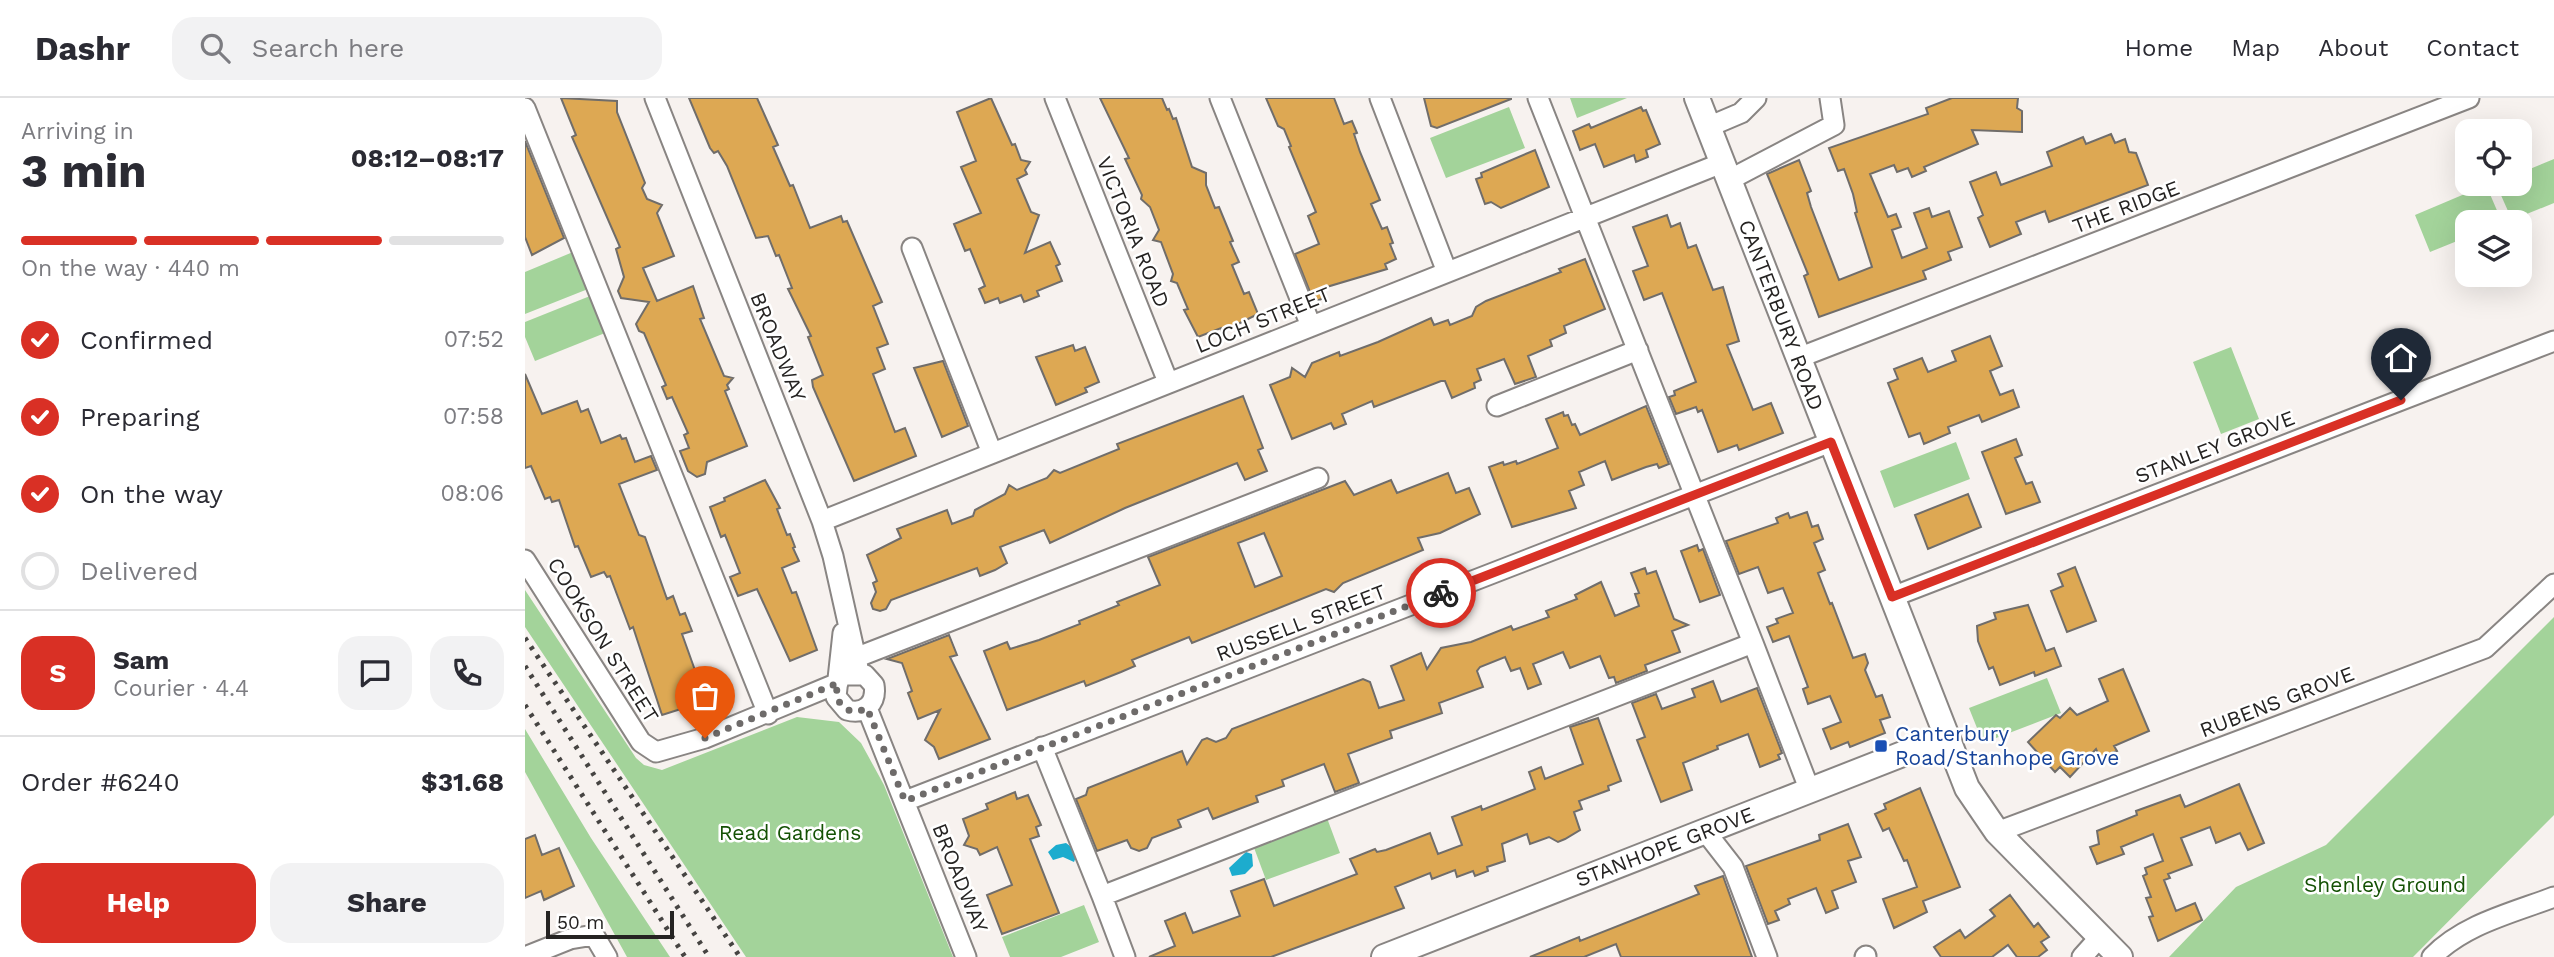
<!DOCTYPE html>
<html lang="en">
<head>
<meta charset="utf-8">
<style>
	body { margin:0; font-family:"Work Sans",sans-serif; background:#f2f2f3; color:#2b2b33; height:100vh; display:flex; flex-direction:column; font-size:26px; white-space:nowrap }
	* { box-sizing:border-box; margin:0 }
	p { font-size:23px; color:#7c7c81 }
	.icon { flex:none; width:38px; height:38px; fill:none; stroke:currentColor; stroke-width:2; stroke-linecap:round; stroke-linejoin:round }
	.map { position:relative; flex:1; overflow:hidden }
	.side { display:flex; flex-direction:column; background:#fff; width:525px }
	.side>* { flex:none }
	.controls { position:absolute; left:1930px; top:21px; display:grid; gap:14px }
	.controls a { display:grid; place-items:center; width:77px; height:77px; border-radius:14px; background:#fff; box-shadow:0 7px 28px #0002; font-size:35px }
	.scale { position:absolute; left:21px; bottom:18px; width:128px; box-sizing:border-box; padding-left:7px; border:4px solid #252322; border-top:0; font-size:19px; line-height:24px; white-space:nowrap; color:#252322; -webkit-text-stroke:5px #fff; paint-order:stroke }
	.pin { position:absolute; display:grid; place-items:center; width:60px; height:60px; color:#fff; margin:-72px -30px; border-radius:50% 50% 50% 0; rotate:-45deg; box-shadow:0 0 7px #0007 }
	.pin .icon { rotate:45deg }
	.courier { position:absolute; display:grid; place-items:center; width:70px; height:70px; margin:-35px; border:5px solid #d93025; border-radius:50%; background:#fff; color:#222; box-shadow:0 2px 9px #0007 }
	.headline em { font-style:normal; font-weight:700 }
	.headline div { display:flex; flex-direction:column-reverse }
	.headline { display:flex; align-items:center; justify-content:space-between; height:119px; padding:0 21px }
	h1 { font-size:46px; font-weight:700; line-height:52px }
	.bar { display:grid; grid-template-columns:repeat(4,1fr); gap:10px 7px; align-content:center; height:84px; padding:0 21px }
	.bar i { height:9px; border-radius:5px; background:#e1e1e2 }
	.bar .on { background:#d93025 }
	.bar p { grid-column:span 4 }
	.line { display:flex; align-items:center; gap:18px; padding:0 21px; border-top:2px solid #e1e1e2 }
	.line div { flex:1 }
	.round { display:grid; place-items:center; flex:none; width:74px; height:74px; border-radius:21px; background:#f2f2f3 }
	ol { padding:0 21px; list-style:none }
	li { display:flex; align-items:center; gap:21px; height:77px }
	li p { margin-inline-start:auto }
	li .icon { padding:7px; border-radius:50%; background:#d93025; color:#fff; stroke-width:4 }
	li:last-child { color:#7c7c81 }
	li i { width:38px; height:38px; border:4px solid #e1e1e2; border-radius:50% }
	.primary-button { display:flex; gap:14px; margin-top:auto; padding:14px 21px }
	.primary-button a { flex:1; height:80px; border-radius:21px; background:#d93025; color:#fff; font-size:28px; font-weight:700; line-height:80px; text-align:center }
	.primary-button a+a { background:#f2f2f3; color:#2b2b33 }
	header { display:flex; align-items:center; gap:42px; box-sizing:border-box; height:98px; padding:0 35px; background:#fff; border-bottom:2px solid #e1e1e2 }
	header strong { font-size:33px }
	nav { display:flex; gap:38px; margin-inline-start:auto; font-size:24px }
	.search { width:490px; height:63px; background:#f2f2f3; display:flex; align-items:center; gap:18px; box-sizing:border-box; padding:0 24px; border-radius:21px; color:#7c7c81; font-size:26px }
	main { display:flex; flex:1; min-height:0 }
	.map>svg:first-child { display:block }
	.green { fill:#a3d39a }
	.water { fill:#1cacce }
	.building { fill:#dda853; stroke:#706d6a; stroke-width:2; fill-rule:evenodd }
	.lines { fill:none; stroke-linecap:round; stroke-linejoin:round }
	.minor-casing { stroke:#898583; stroke-width:23 }
	.major-casing { stroke:#898583; stroke-width:28 }
	.minor { stroke:#fff; stroke-width:19 }
	.major { stroke:#fff; stroke-width:24 }
	.rail { stroke:#464442; stroke-width:5; stroke-dasharray:3.5 7; stroke-linecap:butt }
	.done { stroke:#6e6b6a; stroke-width:7; stroke-dasharray:0 12.6 }
	.route { stroke:#d93025; stroke-width:9 }
	.transit-dot { fill:#1a4fb4; stroke:#fff; stroke-width:2.5 }
	.labels { text-anchor:middle; stroke-width:5; stroke-linejoin:round; paint-order:stroke }
	.street-label { font-size:21px; fill:#252322; stroke:#fff }
	.transit-label { font-size:21px; fill:#164399; stroke:#fff; text-anchor:start }
	.park-label { font-size:21px; fill:#145104; stroke:#fff }
</style>
</head>
<body>
<header>
<strong>Dashr</strong>
<div class="search"><svg class="icon" aria-label="search" viewBox="0 0 24 24"><circle cx="10" cy="10" r="6"/><path d="M15 15l6 6"/></svg>Search here</div>
<nav><a>Home</a><a>Map</a><a>About</a><a>Contact</a></nav>
</header>
<main>
<section class="side">
<div class="headline"><div><h1>3 min</h1><p>Arriving in</p></div><em>08:12–08:17</em></div>
<div class="bar"><i class="on"></i><i class="on"></i><i class="on"></i><i></i><p>On the way · 440 m</p></div>
<ol>
<li><svg class="icon" aria-label="check" viewBox="0 0 24 24"><path d="M5 12l5 5 9-10"/></svg>Confirmed<p>07:52</p></li>
<li><svg class="icon" aria-label="check" viewBox="0 0 24 24"><path d="M5 12l5 5 9-10"/></svg>Preparing<p>07:58</p></li>
<li><svg class="icon" aria-label="check" viewBox="0 0 24 24"><path d="M5 12l5 5 9-10"/></svg>On the way<p>08:06</p></li>
<li><i></i>Delivered</li>
</ol>
<div class="line" style="height:126px"><b class="round" style="background:#d93025;color:#fff">S</b><div><b>Sam</b><p>Courier · 4.4</p></div><a class="round"><svg class="icon" aria-label="chat" viewBox="0 0 24 24"><path d="M4 5h16v11H9l-5 4z"/></svg></a><a class="round"><svg class="icon" aria-label="phone" viewBox="0 0 24 24"><path d="M5 4h4l2 5-3 2q2 4 5 5l2-3 5 2v4C11 20 4 13 5 4z"/></svg></a></div>
<div class="line" style="height:91px"><div>Order #6240</div><b>$31.68</b></div>
<div class="primary-button"><a>Help</a><a>Share</a></div>
</section>
<div class="map">
<svg width="2029" height="859" viewBox="0 0 2029 859">
	<rect width="100%" height="100%" fill="#f7f2ef"/>
	<path class="green" d="M1045,0H1102L1052,20Z
		M984,9L1000,50L921,80L905,40Z
		M2029,61V105L1987,122L1971,86H1995V75Z
		M1961,87L1977,124H1942V139L1905,154L1890,117Z
		M48,154L63,191L0,216V174Z
		M65,198L80,235L10,263L0,239V224Z
		M1706,249L1734,321L1696,336L1668,264Z
		M1431,344L1445,381L1369,410L1355,373Z
		M0,492L111,660L119,667L137,672L272,619L314,624L336,645L359,687L428,859H221L0,529Z
		M2029,519V717L1888,859H1644L1711,789L1801,747Z
		M1522,580L1536,615L1458,645L1444,610Z
		M0,631L66,740L145,859H102L0,674Z
		M802,720L815,755L741,782L728,747Z
		M559,807L574,844L536,859H485L477,839Z"/>
	<path class="water" d="M541,745L553,754L549,764L538,759L528,762L523,754L531,747Z
		M721,754L727,756L728,768L720,776L707,778L704,770Z"/>
	<path class="building" d="M36,0L92,3V14L120,85L117,90L122,101L137,107L132,115L149,158L118,170L132,203L168,188L179,220L175,221L199,278L208,280L202,287L204,291L200,293L222,348L182,364L180,376L172,379L163,373L155,353L164,350L159,337L163,335L147,299L142,301L137,289L141,287L119,235L114,233L111,226L124,204L96,200L93,193L99,179L91,151L95,149L47,39L51,37Z
		M164,0H232L253,47L248,49L265,88L268,87L285,130L316,118L318,124L322,123L357,204L348,208L363,246L352,250L360,271L348,276L370,334L380,330L391,358L329,383L288,289L287,282L298,277L283,239L286,238L263,191L267,190L254,157L251,158L243,138L231,140L202,68L193,53L189,55L185,50Z
		M466,0L487,47L490,46L496,62L505,64L500,72L502,76L492,81L506,114L514,117L500,155L525,144L535,166L531,168L537,183L512,193L514,198L499,204L496,197L475,205L473,200L460,205L454,191L460,188L445,151L440,153L429,126L456,115L436,69L451,63L432,14Z
		M575,0H637L642,12L644,11L648,21L651,20L667,69L681,75V87L690,110L694,109L708,143L705,144L714,164L707,167L719,196L724,194L733,216L697,234L696,230L673,239L659,212L663,211L652,185L646,183L648,176L636,144L628,142L634,132L625,109L616,101L617,97L600,61L604,60Z
		M741,0H809L819,26L827,23L832,35L829,36L835,54L855,102L846,106L857,131L862,129L868,145L865,146L871,161L860,166L862,171L795,191L799,200L789,204L770,156L794,146L783,118L791,114L764,49L766,48L759,31L753,28Z
		M899,0H986V1L912,30L906,28Z
		M1427,0H1493L1492,10L1497,13V34L1447,32L1453,46L1399,69L1401,73L1387,79L1383,70L1372,74L1369,67L1345,76L1363,119L1371,116L1376,129L1367,132L1377,160L1402,150L1389,115L1404,110L1407,119L1424,113L1437,149L1423,154L1426,162L1398,173L1401,181L1294,219L1279,178L1283,176L1242,76L1274,62L1286,93L1282,95L1286,109L1314,182L1347,169L1330,115L1332,114L1328,96L1319,71L1313,73L1304,50L1403,16L1401,10Z
		M1116,9L1118,13L1121,12L1135,46L1121,52L1123,59L1111,64L1109,57L1079,69L1070,46L1055,52L1048,33L1064,26L1066,30Z
		M1586,36L1590,45L1600,41L1604,54L1611,55L1623,87L1524,124L1520,113L1491,124L1496,136L1465,149L1453,120L1458,117L1445,84L1471,74L1476,87L1527,68L1522,54L1558,39L1561,46Z
		M0,43L39,140L7,157L0,139Z
		M1010,52L1024,89L976,110L966,104L960,106L951,81L957,79L956,75Z
		M1142,117L1146,129L1155,125L1163,150L1171,147L1188,192L1198,189L1214,243L1202,247L1228,312L1246,305L1258,335L1214,352L1212,347L1193,354L1177,312L1173,314L1171,309L1151,316L1144,299L1150,297L1149,293L1171,284L1137,195L1119,202L1108,173L1123,168L1108,129Z
		M1060,161L1080,211L1039,228L1041,235L1025,242L1027,248L1003,258L1011,279L990,286L979,261L952,271L956,282L949,285L950,290L927,300L920,283H916L849,309L847,303L817,316L821,326L809,331L806,325L767,341L745,287L765,279L767,270L780,279L787,265L814,254L815,258L853,244L906,220L909,227L923,222L925,227L947,218L951,209L961,203L1036,174L1034,171Z
		M1465,238L1477,268L1465,273L1475,297L1488,292L1494,309L1457,324L1454,317L1423,329L1425,335L1399,346L1395,335L1384,339L1363,285L1373,281L1369,271L1397,260L1403,274L1431,263L1427,253Z
		M548,247L550,253L560,249L574,284L560,290L562,294L531,307L511,259Z
		M418,263L443,328L417,339L389,270Z
		M0,276L17,316L52,303L56,314L63,311L76,345L95,337L97,341L101,340L110,364L126,358L132,372L94,386L114,437L120,439L142,501L148,498L155,517L160,515L167,533L157,536L181,603L137,617L108,529L105,531L85,478L82,479L79,474L66,479L53,448L50,449L34,402L27,404L25,399L20,401L6,368L0,370Z
		M718,298L738,350L733,352L742,373L720,382L712,365L600,410L525,445L519,432L475,449L482,465L470,472L455,478L452,470L366,502L361,511L355,513L348,511L346,505L351,494L348,485L352,483L342,457L376,440L372,431L422,412L427,426L448,418L450,412L480,396L484,387L492,392L522,380L529,372L535,375L594,351L592,346Z
		M1121,308L1144,366L1134,370L1132,366L1121,369L1087,382L1080,363L1054,374L1059,387L1044,393L1051,410L987,429L964,369L978,364L979,367L991,363L992,366L1033,350L1021,321L1038,314L1039,318L1043,317L1047,327L1050,326L1055,337Z
		M1491,341L1497,357L1490,360L1501,386L1507,384L1515,404L1481,416L1457,354Z
		M923,375L931,395L944,390L955,416L915,435L893,440L898,452L818,485L809,494L801,491L667,545L664,539L607,562L610,568L596,574L561,588L559,583L482,612L459,553L482,544L485,551L514,542L555,526L554,523L594,507L592,504L635,487L623,459L820,383L829,397L866,382L872,395ZM739,435L757,478L730,489L713,445Z
		M240,382L255,410L252,411L262,437L265,436L270,449L268,450L274,463L257,470L267,495L271,494L292,552L265,563L232,491L213,498L205,479L215,475L200,437L196,439L185,409L200,403L199,400Z
		M1443,396L1456,429L1403,451L1390,417Z
		M1282,414L1287,429L1293,427L1298,441L1289,445L1300,472L1293,475L1305,506L1307,505L1328,560L1340,556L1343,565L1340,572L1351,599L1357,597L1365,619L1355,622L1360,635L1325,649L1323,644L1306,651L1298,631L1316,624L1305,598L1283,606L1278,591L1283,589L1264,538L1248,544L1242,529L1253,525L1251,521L1268,515L1258,490L1243,495L1233,469L1214,476L1201,443L1253,425L1251,420L1263,415L1265,420Z
		M1172,447L1174,453L1178,451L1195,497L1175,504L1156,453Z
		M1550,469L1571,523L1542,534L1526,493L1538,488L1533,476Z
		M1120,470L1122,476L1131,473L1149,521L1163,527L1147,533L1155,554L1120,567L1122,573L1091,585L1089,579L1084,580L1075,558L1045,570L1038,554L1008,566L1016,586L1003,591L995,570L986,573L980,559L955,569L952,573L958,589L914,605L917,615L865,633L867,640L823,656L834,685L810,694L799,666L757,682L759,688L731,698L733,704L714,711L688,721L683,710L653,722L656,729L627,740L622,750L614,753L606,750L602,742L572,753L551,701L561,697L563,690L657,653L662,666L677,642L682,640L691,644L701,640L707,631L838,581L845,584L854,610L879,602L866,568L896,555L902,571L916,550L946,544L986,528L988,532L1024,519L1021,513L1052,501L1050,497L1076,484L1090,518L1114,508L1110,496L1114,495L1106,475Z
		M1503,507L1521,553L1529,550L1536,568L1510,578L1509,574L1475,587L1468,569L1464,571L1453,543L1452,528L1471,521L1469,515Z
		M424,537L432,557L425,559L465,641L414,661L409,649L400,642L415,612L393,621L383,595L387,593L377,565L362,561Z
		M1598,571L1624,633L1589,648L1592,653L1575,660L1571,651L1545,679L1535,669L1530,674L1503,644L1531,617L1535,620L1545,610L1552,617L1583,603L1574,581Z
		M1188,583L1196,604L1232,590L1257,655L1253,657L1255,661L1235,669L1223,636L1192,648L1193,651L1158,665L1167,692L1136,704L1112,642L1120,639L1107,605L1131,596L1137,611L1170,599L1167,591Z
		M1073,620L1096,683L1083,688L1084,692L1054,703L1057,711L1049,714L1055,732L1040,741L1033,744L1024,739L1005,746L1002,736L977,746L980,763L962,769L963,773L950,778L948,773L932,779L930,772L907,781L905,775L870,789L879,810L746,859H624L650,848L640,823L660,815L668,835L715,818L706,793L739,781L749,808L832,776L825,761L850,751L852,754L861,752L905,735L913,756L937,747L927,719L956,708L957,712L1010,691L1004,674L1016,669L1020,681L1058,666L1045,629Z
		M1714,686L1739,745L1723,752L1715,735L1691,745L1685,729L1656,740L1667,767L1643,776L1645,780L1639,782L1651,813L1670,805L1677,822L1633,843L1624,819L1628,818L1621,800L1626,799L1618,778L1622,776L1620,770L1638,763L1628,736L1596,749L1599,756L1572,766L1565,749L1574,746L1572,733L1612,717L1611,713L1655,697L1660,709Z
		M1395,690L1435,789L1398,803L1402,814L1369,830L1358,801L1392,789L1382,762L1379,763L1364,730L1358,733L1350,716L1361,711L1359,706Z
		M490,694L492,701L503,697L516,727L511,729L514,738L505,741L534,815L477,836L462,797L487,787L472,749L455,757L452,751L439,747L444,738L438,721L463,711L461,706Z
		M1323,726L1336,759L1323,763L1331,784L1307,793L1313,810L1301,815L1291,790L1263,801L1265,806L1250,813L1254,822L1243,826L1221,768L1295,742L1294,737Z
		M10,737L17,757L34,750L49,788L19,802L16,793L0,800V741Z
		M1198,778L1227,859H1096L1091,846L1059,859H1005L1054,839L1055,843L1174,796L1170,788Z
		M1485,797L1509,829L1513,825L1524,839L1516,844L1522,852L1513,859H1492L1483,847L1467,859H1416L1409,849L1435,832L1440,840L1470,818L1465,812Z"/>
	<g class="lines">
		<defs>
			<path id="minor" d="M130,0L297,423L308,458L334,574
				M530,0L643,284
				M695,0L786,228
				M855,0L922,174
				M1013,0L1228,545
				M0,10L243,616
				M1183,29L1216,15L1231,0
				M1204,82L1309,27L1305,0
				M387,150L467,355
				M1273,260L1944,0
				M972,308L1113,252
				M297,423L1197,65
				M0,462L116,644L131,654L180,640L313,585
				M1367,499L2029,243
				M318,535L311,599L322,612C340,617 352,605 349,587L340,577H321
				M330,560L793,380
				M342,610L441,859
				M517,649L577,798L1228,545L1285,693
				M380,703L1306,344
				M1180,733L1208,769L1242,859
				M1472,734L1960,550L2029,486
				M577,798L600,859
				M0,859L45,841L69,837L82,859
				M1340,859L1341,858
				M1557,859L1575,839
				M1907,859C1939,826 1987,815 2029,799"/>
			<path id="major" d="M1172,0L1442,690L1472,734L1595,859
				M859,859L1421,639"/>
		</defs>
		<use href="#minor" class="minor-casing"/>
		<use href="#major" class="major-casing"/>
		<use href="#minor" class="minor"/>
		<use href="#major" class="major"/>
		<path class="rail" d="M0,540L215,859
			M0,568L184,859
			M0,607L160,859"/>
	</g>
	<g class="lines">
		<path class="done" d="M180,640L313,585C307,605 323,620 342,610L380,703L916,495"/>
		<path class="route" d="M916,495L1306,344L1367,499L1876,302"/>
	</g>
	<rect class="transit-dot" x="1349" y="641" width="14" height="14" rx="3.5"/>
	<g class="labels">
		<g class="street-label">
			<text transform="translate(1601 109) rotate(-21)" y="7">THE RIDGE</text>
			<text transform="translate(608 134) rotate(68)" y="7">VICTORIA ROAD</text>
			<text transform="translate(1256 217) rotate(69)" y="7">CANTERBURY ROAD</text>
			<text transform="translate(738 222) rotate(-22)" y="7">LOCH STREET</text>
			<text transform="translate(253 249) rotate(68)" y="7">BROADWAY</text>
			<text transform="translate(1690 349) rotate(-21)" y="7">STANLEY GROVE</text>
			<text transform="translate(776 525) rotate(-21)" y="7">RUSSELL STREET</text>
			<text transform="translate(78 542) rotate(58)" y="7">COOKSON STREET</text>
			<text transform="translate(1752 604) rotate(-21)" y="7">RUBENS GROVE</text>
			<text transform="translate(1140 749) rotate(-21)" y="7">STANHOPE GROVE</text>
			<text transform="translate(435 780) rotate(68)" y="7">BROADWAY</text>
		</g>
		<g class="transit-label">
			<text x="1370" y="643">Canterbury<tspan x="1370" dy="24">Road/Stanhope Grove</tspan></text>
		</g>
		<g class="park-label">
			<text x="265" y="742">Read Gardens</text>
			<text x="1860" y="794">Shenley Ground</text>
		</g>
	</g>
</svg>
<div class="controls">
<a><svg class="icon" aria-label="locate" viewBox="0 0 24 24"><circle cx="12" cy="12" r="6"/><path d="M12 2v4M12 18v4M2 12h4M18 12h4"/></svg></a>
<a><svg class="icon" aria-label="layers" viewBox="0 0 24 24"><path d="M12 4l9 5-9 5-9-5zM3 14l9 5 9-5"/></svg></a>
</div>
<div class="scale">50 m</div>
<div class="pin" style="left:180px;top:640px;background:#ea580c"><svg class="icon" aria-label="bag" viewBox="0 0 24 24"><path d="M5 8h14l-1 12H6zM9 8a3 3 0 0 1 6 0"/></svg></div>
<div class="pin" style="left:1876px;top:302px;background:#1f2937"><svg class="icon" aria-label="home" viewBox="0 0 24 24"><path d="M3 11l9-7 9 7M6 9v11h12V9"/></svg></div>
<div class="courier" style="left:916px;top:495px"><svg class="icon" aria-label="bike" viewBox="0 0 24 24"><circle cx="6" cy="16" r="4"/><circle cx="18" cy="16" r="4"/><path d="M6 16l4-8h5l3 8M10 8l3 8H6M13 5h3"/></svg></div>
</div>
</main>
</body>
</html>
